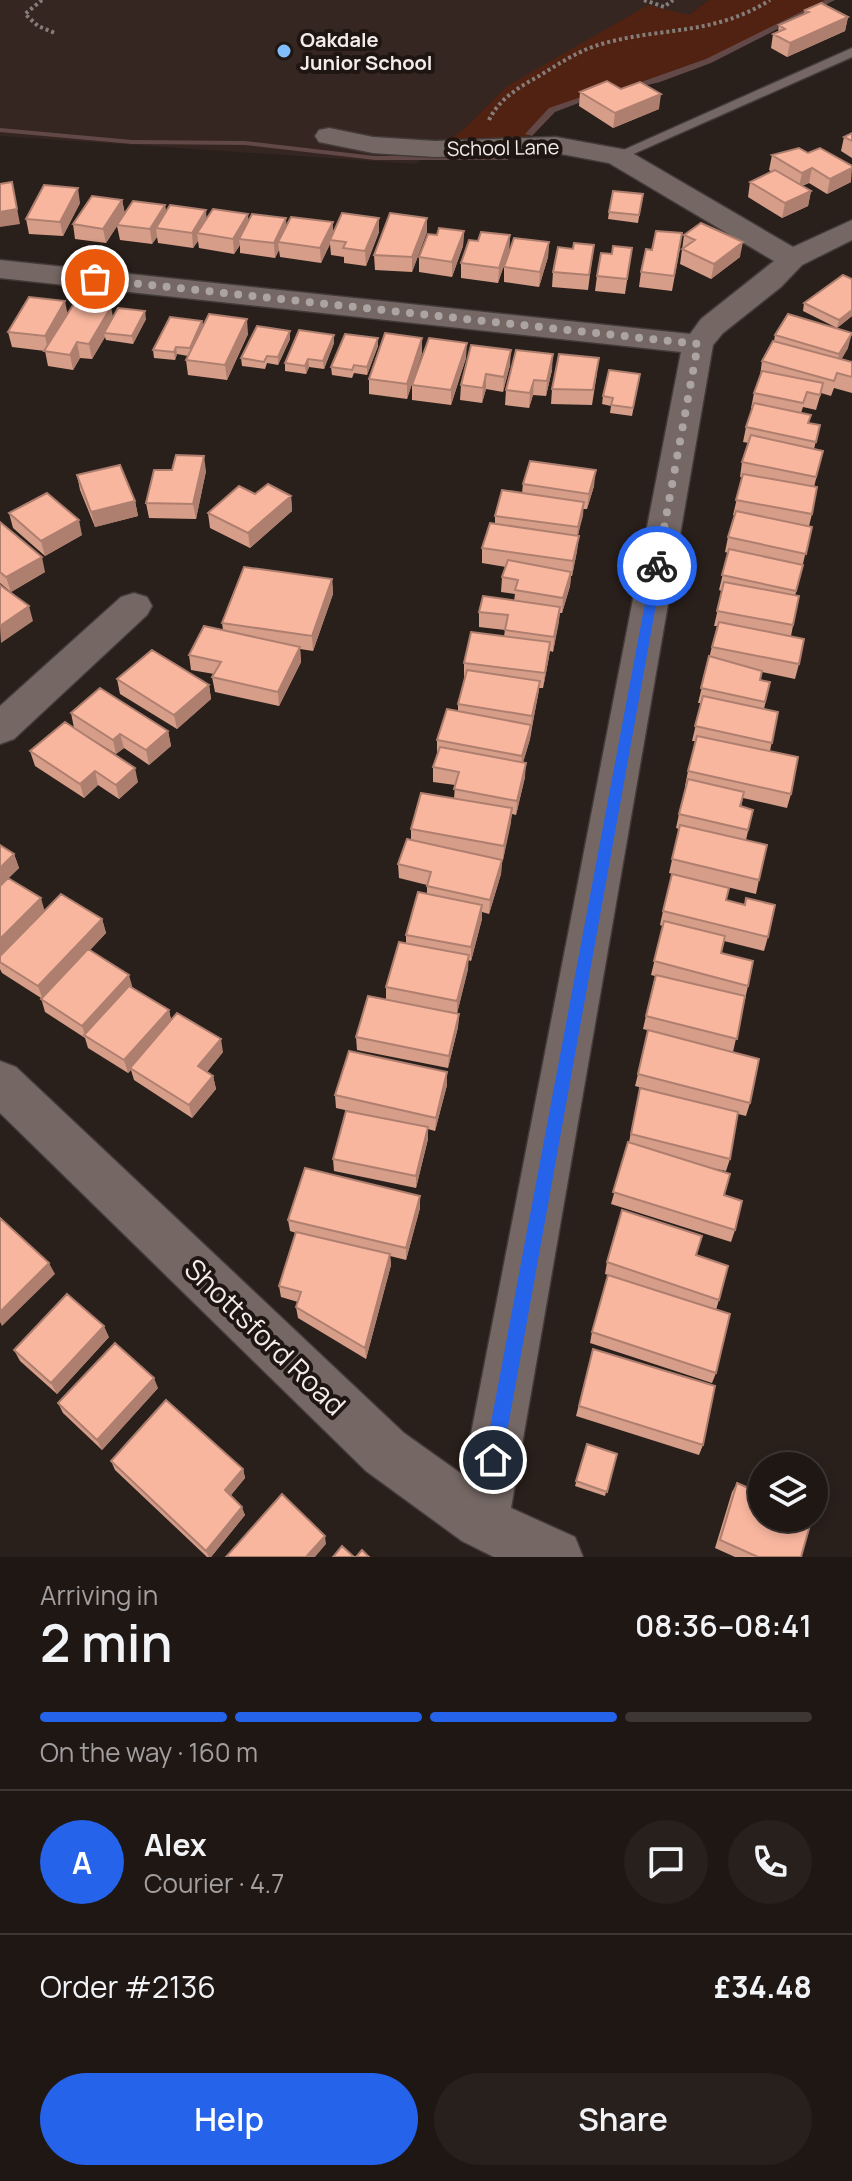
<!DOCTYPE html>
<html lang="en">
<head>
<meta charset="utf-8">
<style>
	body { margin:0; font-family:Manrope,sans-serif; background:#27201d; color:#f1f3f6; height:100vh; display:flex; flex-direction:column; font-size:30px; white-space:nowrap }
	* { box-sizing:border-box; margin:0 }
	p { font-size:26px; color:#a19fa0 }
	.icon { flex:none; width:44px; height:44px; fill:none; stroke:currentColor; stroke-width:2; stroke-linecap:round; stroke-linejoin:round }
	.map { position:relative; height:1557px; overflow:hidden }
	.panel { display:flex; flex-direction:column; background:#1f1714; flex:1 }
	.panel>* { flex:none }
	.fabs { position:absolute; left:748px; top:1452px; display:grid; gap:16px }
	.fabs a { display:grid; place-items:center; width:80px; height:80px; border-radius:50%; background:#1f1714; box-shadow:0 4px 12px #0003,0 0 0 2px #3c3634; font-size:40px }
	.pin { position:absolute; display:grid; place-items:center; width:68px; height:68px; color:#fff; margin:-34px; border:4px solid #fff; border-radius:50%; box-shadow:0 2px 8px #0007 }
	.courier { position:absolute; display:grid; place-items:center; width:80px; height:80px; margin:-40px; border:6px solid #2563eb; border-radius:50%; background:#fff; color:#222; box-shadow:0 2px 10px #0007 }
	.overview em { font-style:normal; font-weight:600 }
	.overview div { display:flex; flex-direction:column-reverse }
	.overview { display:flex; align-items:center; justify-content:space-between; height:136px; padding:0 40px }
	h1 { font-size:52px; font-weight:600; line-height:60px }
	.bar { display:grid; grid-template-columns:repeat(4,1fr); gap:12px 8px; align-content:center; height:96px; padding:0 40px }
	.bar i { height:10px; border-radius:6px; background:#3c3634 }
	.bar .current { background:#2563eb }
	.bar p { grid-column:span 4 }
	.line { display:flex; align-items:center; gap:20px; padding:0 40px; border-top:2px solid #3c3634 }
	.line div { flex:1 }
	.round { display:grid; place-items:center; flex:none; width:84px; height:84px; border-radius:42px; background:#27201d }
	.button { display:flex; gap:16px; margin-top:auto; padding:16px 40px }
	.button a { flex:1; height:92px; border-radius:48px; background:#2563eb; color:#fff; font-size:32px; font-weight:600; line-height:92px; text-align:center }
	.button a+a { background:#27201d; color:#f1f3f6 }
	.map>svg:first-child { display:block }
	.built { fill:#362621 }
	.green { fill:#512212 }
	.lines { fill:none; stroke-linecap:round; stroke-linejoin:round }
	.stream { fill:#624846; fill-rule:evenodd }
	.service-casing { stroke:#433b38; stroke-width:3 }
	.minor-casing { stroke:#433b38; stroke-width:3 }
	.path { stroke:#857d7a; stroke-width:4; stroke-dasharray:3 3; stroke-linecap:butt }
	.service { fill:#756864; fill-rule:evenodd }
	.minor { fill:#756864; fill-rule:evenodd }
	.wall { fill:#d69d89 }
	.shaded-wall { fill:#ae7f6f }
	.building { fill:#f9b69f; stroke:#ae7f6f; stroke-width:2 }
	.route { fill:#2563eb }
	.done { stroke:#aca4a2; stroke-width:8; stroke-dasharray:0 14.4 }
	.poi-dot { fill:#80bdfa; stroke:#1f1612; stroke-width:3 }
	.labels { text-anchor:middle; stroke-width:8; stroke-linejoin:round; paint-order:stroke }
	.far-poi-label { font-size:20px; font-weight:bold; fill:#f3ecea; stroke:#1f1612; text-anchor:start }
	.far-street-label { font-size:20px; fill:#f3ecea; stroke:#1f1612 }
	.near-street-label { font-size:28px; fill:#f3ecea; stroke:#1f1612 }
</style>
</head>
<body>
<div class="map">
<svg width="852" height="1557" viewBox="0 0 852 1557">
	<rect width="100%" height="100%" fill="#291f1b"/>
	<path class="built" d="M0,0H709L689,15L506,87L463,130L416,164L0,136Z"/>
	<path class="green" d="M709,0H826L721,55L656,81L552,110L519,146L435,149L463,130L506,87L648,5L689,15Z"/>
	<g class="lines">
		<path class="stream" d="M825,0H835L711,63L660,82L631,89L627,87L706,59Z
			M590,94L597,96L555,112L532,136L525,134L549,108Z
			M0,128L132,140L245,141L375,156H507L511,158L507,160H375L245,145L132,144L0,132Z"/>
		<defs>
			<path id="service" d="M852,48V57L622,159L610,156Z"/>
			<path id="minor" d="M329,128L373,137L435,141L556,137L627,150L793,247L852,220V240L802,265L781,287L723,333L713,345L511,1508L575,1537L583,1557H494L462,1541L366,1471L0,1113V1061L16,1067L404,1433L463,1475L681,352L0,278V260L690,334L701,319L774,261L609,163L556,153L435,157L373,153L319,142L315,136L319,130Z
				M134,593L147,597L152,606L147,615L14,739L0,744V706L121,597Z"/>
		</defs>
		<use href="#service" class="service-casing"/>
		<use href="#minor" class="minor-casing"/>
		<path class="path" d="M42,0L25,14L38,26L55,33
			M644,0L664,7L673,0
			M489,120C499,99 519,87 539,76C560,63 581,49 605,43C664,27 715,35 770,0"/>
		<use href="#service" class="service"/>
		<use href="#minor" class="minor"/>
	</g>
	<path class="wall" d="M805,10L848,17L845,31L787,57L771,48L773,34L778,32L779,25L804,14Z
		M621,89L659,109L613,128L579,106L580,92Z
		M852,133V158L841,151L844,137Z
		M772,155L851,182L827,194L809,183L802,186L811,191L808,206L782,218L748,197L750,182L772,172L769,170Z
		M643,194L638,223L608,219L609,212Z
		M122,200L125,214L165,205L166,212L207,218L248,214V221L287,226L333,222V233L379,232L366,266L344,263V257L331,255L330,244L321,263L280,257L279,250L275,258L240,253V245L234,254L199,248L198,241L193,248L158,243L157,237L152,244L120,240L117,226L106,243L75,239L73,224Z
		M80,203L63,236L29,234L26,219Z
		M464,231L463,246L452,277L419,272V257L437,235Z
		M427,232L412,272L375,270L374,255Z
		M510,235L509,250L498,283L461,278V263L478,241Z
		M684,235L740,257L711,279L680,264Z
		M549,242L548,257L539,287L504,282V267Z
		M594,245L588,290L552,287L553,272L573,249Z
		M632,248L625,294L595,291L597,276L612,254Z
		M680,248L672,291L639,287L641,272L652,250Z
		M852,279V316L837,328L803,311L804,303Z
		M68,314L113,317L146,319L133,344L106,340L105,337L92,359L80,358L73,370L48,366L45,351L12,347L8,332Z
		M202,321L203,326L248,334L227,380L188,375L186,360L188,356L177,354L175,360L154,358L153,350Z
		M334,335V343L324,369L309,367L306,374L285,371V363Z
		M775,335L848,348L841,359L852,362V393L834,388L831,396L821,393L816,410L803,407L801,413L809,423L820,425L814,449L823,451L814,487L812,514L809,526L812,527L795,596H799L791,636L799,664L795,679L762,672L760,680L770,682L764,709L778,712L770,751L791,794L787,808L743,798L741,807L753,810L746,840L759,880L756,894L669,873L679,829L676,828L679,814L687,786H685L688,771L696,741H692L701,703H698L717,626H714L722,591L719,590L728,553L725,552L728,537L735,515H733L742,477H740L742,462L749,443L743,442L746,427L753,408H751L754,393L760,376L762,361L774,341Z
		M422,338V353L407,399L369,394V379Z
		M290,339L278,365L267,363L265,369L242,366L241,358Z
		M378,346L367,375L354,373L352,378L332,375L331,367Z
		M466,358L451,405L412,400V385Z
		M510,365L503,392L486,389L482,403L460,400L461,385Z
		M552,370L546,396L533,395L529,408L505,405L506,390Z
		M597,373L592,405L551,404L552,389Z
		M640,374L632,416L610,413L611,406L602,404L603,396Z
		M206,471L196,519L149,518L146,503Z
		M77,475L135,501L138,516L95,527L80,490Z
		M523,484L594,486L587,509H583L578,536L577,551L572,576H571L570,586L562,613H560L553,652L550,651L543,688H539L530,739L523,762L525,777L516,815L512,814L503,860L489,857L502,860L501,874L489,914L482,912V919L471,961L468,960V969L457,1013L459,1014L458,1027L448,1068L357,1050L356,1037L386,1000V987L406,943V935L427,894V885L399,878L398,864L411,840V829L454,799L455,785L433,782V767L437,754V740L458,711V704L465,678H464V663L504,636L505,630L479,627V612L514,601L515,594L501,592L502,577L506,567L482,563V548L495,524V516L522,493Z
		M255,494L291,496L292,511L250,548L210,528L208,513Z
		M9,513L82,535L45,556L13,528Z
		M0,522L45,572L11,592L0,583Z
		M332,579L333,594L313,651L300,649L301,662L279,706L215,692L212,677L214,674L191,670L189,655L223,630L222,623Z
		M117,679L209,685L211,699L177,729L120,694Z
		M71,713L168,731L171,746L149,765L124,748L116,754L74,728Z
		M30,751L138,782L119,799L98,785L84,798L35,766Z
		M0,845L14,854L19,868L8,878L45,911L102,919L106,933L90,950L132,987L169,1010L171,1020L223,1052L207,1072L213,1076L216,1089L192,1118L134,1080L131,1070L128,1073L88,1048L85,1038L45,1012L41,998L2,973L0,969Z
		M726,900L768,937L764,951L724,941L721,953L748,986L733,1052L643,1029L655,976L651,975L663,926L660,925L663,911Z
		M638,1074L750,1103L746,1116L738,1114L730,1159L726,1171L699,1165L724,1195L735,1230L731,1242L611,1204L629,1142L640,1088L669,1095L635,1086Z
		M447,1085L435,1131L428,1129V1139L416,1188L334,1171L333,1159L367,1115L336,1108L335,1095Z
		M420,1196V1208L406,1260L390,1256L391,1265L366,1359L298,1318L296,1307L298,1302L281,1297L279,1286L296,1233L290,1231L288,1220Z
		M696,1255L719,1300L716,1310V1373L712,1383L590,1343L592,1332L627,1281L605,1274L607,1262Z
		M109,1337L57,1394L20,1361L14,1350Z
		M593,1349L703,1445L699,1455L576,1416Z
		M158,1388L102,1450L63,1413L58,1403Z
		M587,1444L617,1454L605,1496L575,1486Z
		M111,1461L243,1469L245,1478L230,1496L245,1515L211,1557H207L115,1470Z
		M737,1483L801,1557H735L715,1548L732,1492Z"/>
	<path class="shaded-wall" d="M848,17L845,31L787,57L790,43Z
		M661,94L659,109L613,128L615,113Z
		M812,168L809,183L799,187L802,173Z
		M852,168L851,182L827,194L830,179Z
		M12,182L20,224L0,227V212Z
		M78,188L80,203L63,236L60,222Z
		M811,191L808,206L782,218L785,203Z
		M122,200L125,214L106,243L103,229Z
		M165,205L167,220L156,228L157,237L152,244L150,229Z
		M206,210L207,225L197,233L198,241L193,248L192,233Z
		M248,214L249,229L239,239L240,245L234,254L233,239Z
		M286,218L287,233L278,242L279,250L275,258L274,243Z
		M379,218V232L366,266L365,251Z
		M427,218V232L412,272V257Z
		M333,222V237L330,240V244L321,263L320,248Z
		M464,231L463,246L452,277V262Z
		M510,235L509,250L498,283L499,268Z
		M549,242L548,257L539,287L540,272Z
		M743,242L740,257L711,279L714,264Z
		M65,301L68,316L48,351L45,336Z
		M111,307L114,322L104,333L105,337L92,359L89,344Z
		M852,310V316L837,328L839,320Z
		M145,311L146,319L133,344L132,336Z
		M247,319L248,334L227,380L225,365Z
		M202,321L203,329L191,356L190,348Z
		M290,331V339L278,365V357Z
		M852,333L848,348L836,369L839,354Z
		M334,335V343L324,369L323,361Z
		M378,338V346L367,375V367Z
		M422,338V353L407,399V384Z
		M77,342L80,358L73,370L70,355Z
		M467,343L466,358L451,405V390Z
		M176,347L177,354L175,360L174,352Z
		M511,350L510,365L503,392L504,377Z
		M553,354L552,370L546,396L547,381Z
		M308,359L309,367L306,374L305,366Z
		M486,374V389L482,403L483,388Z
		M534,380L533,395L529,408L530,393Z
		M204,456L206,471L196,519L193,504Z
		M596,470L594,486L587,509L589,494Z
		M291,496L292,511L250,548L248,533Z
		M135,501L138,516L95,527L91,512Z
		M584,502L583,516L576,542L578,527Z
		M79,520L82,535L45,556L41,541Z
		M579,536L577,551L572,576L573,561Z
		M42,557L45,572L11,592L6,577Z
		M571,572L570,586L562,613L563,598Z
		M332,579L333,594L313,651L312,636Z
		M29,606L33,621L1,643L0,626Z
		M560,607L559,622L553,652L554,637Z
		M550,642L549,657L543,688L545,673Z
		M300,647L301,662L279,706L278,692Z
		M540,681L538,696L531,731L532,716Z
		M209,685L211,699L177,729L174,715Z
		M531,725L530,739L521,770L522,756Z
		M168,731L171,746L149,765L146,750Z
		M120,734L124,748L116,754L113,740Z
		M526,763L525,777L516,815L517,801Z
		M135,768L138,782L119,799L116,785Z
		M95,771L98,785L84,798L80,784Z
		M512,808L511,823L503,860L504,846Z
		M14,854L19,868L0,887V868Z
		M502,860L501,874L489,914L490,900Z
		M41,898L45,912L0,957V939Z
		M482,905V919L471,961V947Z
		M102,919L106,933L43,1000L38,986Z
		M469,955L468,969L457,1014V1001Z
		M129,975L133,989L85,1035L82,1026Z
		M169,1010L172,1024L130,1068L131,1070L128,1073L124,1060Z
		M459,1014L458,1027L448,1068L449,1056Z
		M221,1039L223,1052L201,1079L198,1066Z
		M447,1072V1085L435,1131L436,1118Z
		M213,1076L216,1089L192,1118L189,1105Z
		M428,1127V1139L416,1188V1176Z
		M420,1196V1208L406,1260V1248Z
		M390,1254L391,1265L366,1359L365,1348Z
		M49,1263L55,1274L2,1326L0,1322V1312Z
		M104,1326L109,1337L57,1394L51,1383Z
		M154,1378L158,1388L102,1450L97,1440Z
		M243,1469L245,1478L228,1499L225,1490Z
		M242,1507L245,1515L211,1557H209L206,1551Z
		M325,1536L326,1544L315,1557H306Z"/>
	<path class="building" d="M821,3L848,17L790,43L773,34L785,29L779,25L809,12L805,10Z
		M607,81L621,89L640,82L661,94L615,113L580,92Z
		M852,133V141L844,137Z
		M799,148L808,153L820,148L852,166V168L830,179L812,168L802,173L772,155Z
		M775,170L811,191L785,203L750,182Z
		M12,182L17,209L0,212V184Z
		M44,185L78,188L60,222L26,219Z
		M613,191L643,194L639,215L609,212Z
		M92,196L122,200L103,229L73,224Z
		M133,201L165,205L150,229L117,225Z
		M170,205L206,210L192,233L156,228Z
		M213,209L248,214L233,239L197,233Z
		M342,213L379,218L365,251L343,248L346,242L330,240Z
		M390,213L427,218L412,257L374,255Z
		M252,214L286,218L274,243L239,239Z
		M291,217L333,222L320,248L278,242Z
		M701,223L743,242L714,264L682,249L695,240L684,235Z
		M439,228L464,231L452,262L419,257L428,234L437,235Z
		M656,231L682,233L674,276L641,272L646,249L652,250Z
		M481,232L510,235L499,268L461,263L469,240L478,241Z
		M514,238L549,242L540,272L504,267Z
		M574,243L594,245L589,275L553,272L558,247L573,249Z
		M613,246L632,248L627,279L597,276L601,253L612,254Z
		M843,275L852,279V310L839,320L804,303Z
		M29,297L65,301L45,336L8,332Z
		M75,302L111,307L89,344L77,342L70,355L44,351Z
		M118,308L145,311L132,336L104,333Z
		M209,314L247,319L225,365L186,360Z
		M788,314L852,333L839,354L775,335Z
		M170,317L202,321L190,348L176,347L174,352L153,350Z
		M257,326L290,331L278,357L267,356L264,362L241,358Z
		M299,330L334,335L323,361L308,359L305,366L285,363Z
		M385,333L422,338L407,384L369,379Z
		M345,334L378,338L367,367L354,365L352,370L331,367Z
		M429,338L467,343L451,390L412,385Z
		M773,341L852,362V377L837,373L834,381L762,361Z
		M471,345L511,350L504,377L486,374L483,388L461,385Z
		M516,350L553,354L547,381L534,380L530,393L506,390Z
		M559,354L599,358L593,390L552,389Z
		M609,370L640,374L633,408L611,405L613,398L603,396Z
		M762,371L823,383L820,395L807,392L803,403L754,393Z
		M754,403L811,415L808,423L820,425L816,442L746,427Z
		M751,435L823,451L816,477L742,462Z
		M176,455L204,456L193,504L146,503L154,470H172Z
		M530,461L596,470L589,494L523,484Z
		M120,465L135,501L91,512L77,475Z
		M743,474L817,487L812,514L736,500Z
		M268,484L291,496L248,533L208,513L239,486L255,494Z
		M502,490L584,502L578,527L495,516Z
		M47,493L79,520L41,541L9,513Z
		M736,511L812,527L806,554L728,537Z
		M0,522L42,557L6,577L0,572Z
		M490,523L579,536L573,561L482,548Z
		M729,549L803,565L796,591L722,575Z
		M508,560L571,572L563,598L515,590L518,580L502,577Z
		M244,567L332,579L312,636L222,623Z
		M724,582L799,596L793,625L717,611Z
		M0,585L29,606L0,626Z
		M483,596L560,607L554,637L505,630L508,615L479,612Z
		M719,622L804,639L799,664L712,647Z
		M204,626L300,647L278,692L212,677L221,662L189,655Z
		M471,632L550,642L545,673L464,663Z
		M152,650L209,685L174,715L117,679Z
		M709,656L762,671L760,680L770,682L765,702L701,688Z
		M467,670L540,681L532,716L458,704Z
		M100,688L168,731L146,750L120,734L113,740L71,713Z
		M703,696L778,712L772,743L695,726Z
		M447,709L531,725L522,756L437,740Z
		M65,722L135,768L116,785L95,771L80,784L30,751Z
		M697,736L798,757L791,794L688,771Z
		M440,747L526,763L517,801L454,789L459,772L433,767Z
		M688,779L744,792L740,806L753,810L748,830L679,814Z
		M421,793L512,808L504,846L411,829Z
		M680,825L767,845L759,880L672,859Z
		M407,839L502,860L490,900L427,886L431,872L398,864Z
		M0,845L14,854L0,868Z
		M672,874L729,888L726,900L745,905L746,898L775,905L768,937L663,911Z
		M8,878L41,898L0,939V886Z
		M418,892L482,905L471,947L406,935Z
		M61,894L102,919L38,986L0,962V956Z
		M664,921L725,936L721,953L753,961L748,986L654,961Z
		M399,942L469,955L457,1001L386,987Z
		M88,949L129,975L82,1026L41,999Z
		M656,975L745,996L737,1039L646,1016Z
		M129,986L169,1010L124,1060L84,1035Z
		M368,996L459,1014L449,1056L356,1037Z
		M177,1013L221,1039L198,1066L213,1076L189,1105L130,1068Z
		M648,1030L759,1059L750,1103L638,1074Z
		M349,1051L447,1072L436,1118L335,1095Z
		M640,1088L738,1112L730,1159L631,1134Z
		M346,1111L428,1127L416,1176L333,1159Z
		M628,1142L730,1174L724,1195L742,1201L735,1230L613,1192Z
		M305,1168L420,1196L406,1248L288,1220Z
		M622,1210L702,1236L696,1255L728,1266L719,1300L607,1262Z
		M0,1218L49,1263L0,1312Z
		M296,1232L390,1254L365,1348L296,1307L301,1292L279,1286Z
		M608,1275L730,1314L716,1373L592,1332Z
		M67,1294L104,1326L51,1383L14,1350Z
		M115,1343L154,1378L97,1440L58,1403Z
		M593,1349L715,1386L703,1445L579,1406Z
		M166,1400L243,1469L225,1490L242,1507L206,1551L111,1461Z
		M587,1444L617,1454L607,1492L576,1481Z
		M737,1483L762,1494V1518H812L801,1557H758L720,1540Z
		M282,1494L325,1536L306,1557H226Z
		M342,1546L354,1557H333Z
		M362,1550L369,1557H356Z"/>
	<path class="route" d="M657,562L663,566L502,1460L499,1467L493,1469L487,1467L484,1460L652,566Z"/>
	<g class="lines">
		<path class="done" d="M95,279L698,344L657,566"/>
	</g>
	<circle class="poi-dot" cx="284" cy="51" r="8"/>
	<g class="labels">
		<g class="far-poi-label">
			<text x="300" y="47">Oakdale<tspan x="300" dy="23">Junior School</tspan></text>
		</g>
		<g class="far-street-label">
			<text transform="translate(503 148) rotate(-1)" y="7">School Lane</text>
		</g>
		<g class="near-street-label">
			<text transform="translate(265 1337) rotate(44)" y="10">Shottsford Road</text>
		</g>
	</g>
</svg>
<div class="fabs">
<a><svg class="icon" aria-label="layers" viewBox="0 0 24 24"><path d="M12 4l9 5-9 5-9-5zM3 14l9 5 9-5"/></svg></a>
</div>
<div class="pin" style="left:95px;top:279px;background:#ea580c"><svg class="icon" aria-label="bag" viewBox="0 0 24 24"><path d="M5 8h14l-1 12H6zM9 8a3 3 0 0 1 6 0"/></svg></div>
<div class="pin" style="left:493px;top:1460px;background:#1f2937"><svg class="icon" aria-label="home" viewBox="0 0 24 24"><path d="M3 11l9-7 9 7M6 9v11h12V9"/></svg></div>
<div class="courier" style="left:657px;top:566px"><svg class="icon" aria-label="bike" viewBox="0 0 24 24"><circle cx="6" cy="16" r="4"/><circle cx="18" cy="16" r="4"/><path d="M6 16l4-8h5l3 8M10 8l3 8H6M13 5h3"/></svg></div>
</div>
<section class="panel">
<div class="overview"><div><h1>2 min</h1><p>Arriving in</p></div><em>08:36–08:41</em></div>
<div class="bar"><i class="current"></i><i class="current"></i><i class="current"></i><i></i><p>On the way · 160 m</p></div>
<div class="line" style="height:144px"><b class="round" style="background:#2563eb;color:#fff">A</b><div><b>Alex</b><p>Courier · 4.7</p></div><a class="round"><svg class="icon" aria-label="chat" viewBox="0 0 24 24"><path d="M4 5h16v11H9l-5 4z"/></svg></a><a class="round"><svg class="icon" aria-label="phone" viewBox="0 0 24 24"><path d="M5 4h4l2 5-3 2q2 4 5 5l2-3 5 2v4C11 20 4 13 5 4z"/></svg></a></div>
<div class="line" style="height:104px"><div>Order #2136</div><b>£34.48</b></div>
<div class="button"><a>Help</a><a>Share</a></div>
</section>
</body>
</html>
